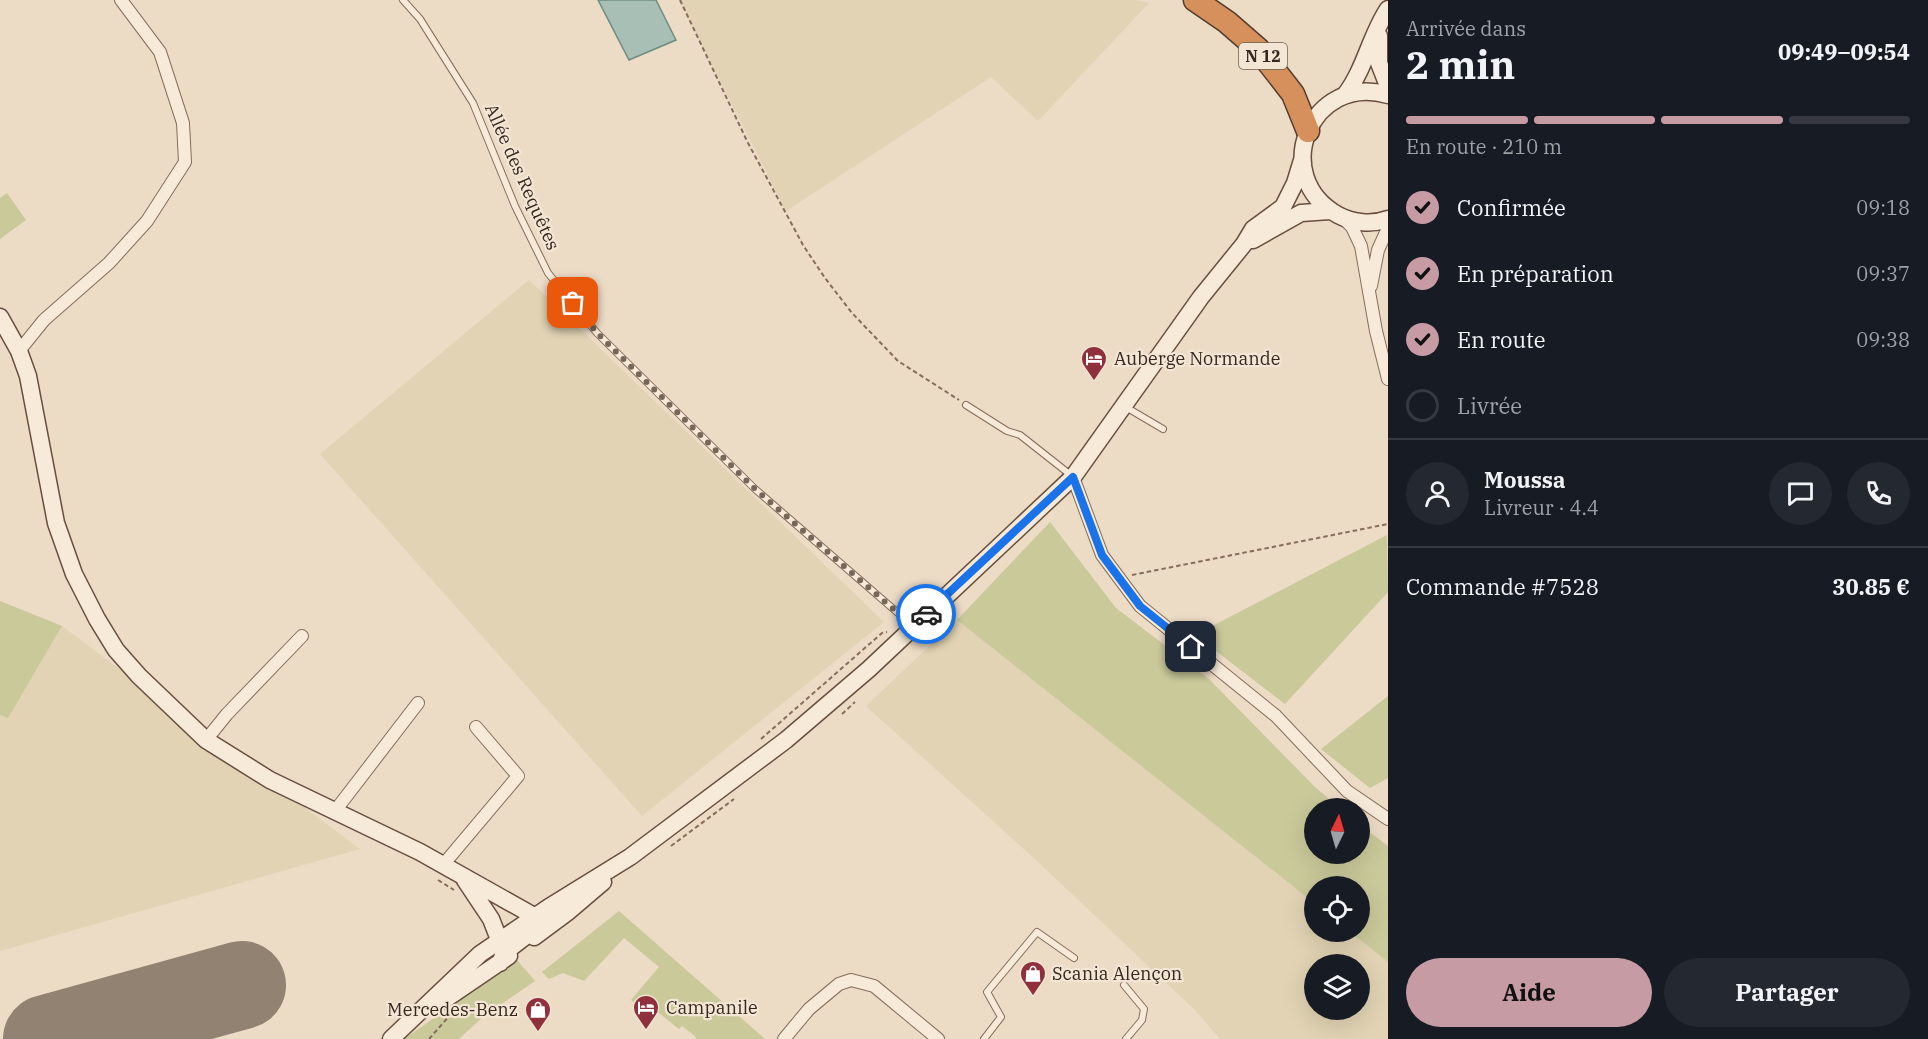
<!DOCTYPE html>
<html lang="fr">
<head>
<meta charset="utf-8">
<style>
	body { margin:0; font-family:"IBM Plex Serif",serif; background:#242831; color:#f1f3f6; height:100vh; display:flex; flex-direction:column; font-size:22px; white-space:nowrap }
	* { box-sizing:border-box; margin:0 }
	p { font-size:20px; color:#9ea1a6 }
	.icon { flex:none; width:33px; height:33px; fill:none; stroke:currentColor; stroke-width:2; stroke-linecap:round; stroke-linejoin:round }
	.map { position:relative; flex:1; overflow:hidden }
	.sheet { display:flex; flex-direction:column; background:#171b24; width:540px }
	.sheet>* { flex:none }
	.needle { width:39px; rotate:5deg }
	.buttons { position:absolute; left:1304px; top:798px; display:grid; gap:12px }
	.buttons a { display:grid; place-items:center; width:66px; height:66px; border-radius:50%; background:#171b24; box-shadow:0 6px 24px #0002; font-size:30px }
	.pin { position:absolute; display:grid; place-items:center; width:51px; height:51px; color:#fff; margin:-26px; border-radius:12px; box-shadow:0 3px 9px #0006 }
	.courier { position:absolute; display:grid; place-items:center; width:60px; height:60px; margin:-30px; border:4px solid #1a73e8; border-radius:50%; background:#fff; color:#222; box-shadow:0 2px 8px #0007 }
	.head em { font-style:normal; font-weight:800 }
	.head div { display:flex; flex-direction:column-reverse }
	.head { display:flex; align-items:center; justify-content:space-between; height:102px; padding:0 18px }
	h1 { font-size:39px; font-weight:800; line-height:45px }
	.bar { display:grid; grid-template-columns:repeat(4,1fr); gap:9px 6px; align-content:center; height:72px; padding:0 18px }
	.bar i { height:8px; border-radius:4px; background:#363941 }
	.bar .on { background:#c69ba3 }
	.bar p { grid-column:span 4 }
	.line { display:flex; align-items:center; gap:15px; padding:0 18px; border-top:2px solid #363941 }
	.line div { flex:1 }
	.round { display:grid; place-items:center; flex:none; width:63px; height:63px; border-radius:32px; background:#242831 }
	ol { padding:0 18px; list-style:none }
	li { display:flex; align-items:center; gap:18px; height:66px }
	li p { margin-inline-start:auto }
	li .icon { padding:6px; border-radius:50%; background:#c69ba3; color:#111; stroke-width:4 }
	li:last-child { color:#9ea1a6 }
	li i { width:33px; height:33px; border:3px solid #363941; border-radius:50% }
	.primary-button { display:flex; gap:12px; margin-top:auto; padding:12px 18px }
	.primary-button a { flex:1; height:69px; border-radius:36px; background:#c69ba3; color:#111; font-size:24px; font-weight:800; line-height:69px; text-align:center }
	.primary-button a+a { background:#242831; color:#f1f3f6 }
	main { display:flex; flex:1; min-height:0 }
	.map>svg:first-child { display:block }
	.farmland { fill:#e1d3b3; fill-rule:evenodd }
	.green { fill:#c9c99a }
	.water { fill:#a7bfb5; stroke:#6e8d81; stroke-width:1.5 }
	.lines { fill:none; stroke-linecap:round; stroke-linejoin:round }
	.runway { stroke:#928272; stroke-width:88 }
	.lane-casing { stroke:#866d5c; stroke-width:8 }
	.street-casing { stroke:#866d5c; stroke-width:14 }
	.secondary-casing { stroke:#684e3f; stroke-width:19 }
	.highway-casing { stroke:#543c30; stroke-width:25 }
	.path { stroke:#866d5c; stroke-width:2; stroke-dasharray:4.5 3; stroke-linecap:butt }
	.lane { stroke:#f7ead8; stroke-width:6 }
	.street { stroke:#f7ead8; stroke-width:12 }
	.secondary { stroke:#f7ead8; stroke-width:16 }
	.highway { stroke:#d6905b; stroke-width:22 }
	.done { stroke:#766759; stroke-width:6; stroke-dasharray:0 10.8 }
	.route { stroke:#1a73e8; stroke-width:8 }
	.labels { text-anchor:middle; stroke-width:4.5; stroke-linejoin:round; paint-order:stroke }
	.shield { fill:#f4e6d4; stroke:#706155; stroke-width:1.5 }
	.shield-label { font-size:16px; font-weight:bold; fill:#37281f }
	.street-label { font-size:18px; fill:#37281f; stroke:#f4e6d4 }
	.poi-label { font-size:18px; fill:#37281f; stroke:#f4e6d4; text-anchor:start }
</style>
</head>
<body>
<main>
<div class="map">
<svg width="1388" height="1039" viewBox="0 0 1388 1039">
	<rect width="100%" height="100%" fill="#ecdbc5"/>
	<path class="farmland" d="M679,0H1135L1149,3L1038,121L991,77L786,211Z
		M529,280L884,622L642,816L320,454Z
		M957,620L1314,903V932H1350L1388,962V1039H1220L1194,1009L1037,861L866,706ZM1359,964V1010H1314V964Z
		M62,626L360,849L0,951V715L8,717Z"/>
	<path class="green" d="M7,193L26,220L0,239V198Z
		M1050,522L1116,608L1209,679L1315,787L1340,808H1314V854H1359V824L1388,846V962L1350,932H1359V886H1314V903L957,620Z
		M1387,535L1388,592L1285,704L1195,635Z
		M0,601L62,626L8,718L0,715Z
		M1388,696V778L1370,788L1321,749Z
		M619,911L765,1039H695L696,1037L682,1026L679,1029L650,1006L645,1010L631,1000L659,967L624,938L584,981L563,973L549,979L542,972Z
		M517,960L535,981L484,1016L459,1039H404Z"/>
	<path class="water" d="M598,0H656L676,40L629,60Z"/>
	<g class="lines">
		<path class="runway" d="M47,1039L242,985"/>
		<defs>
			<path id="lane" d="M403,0L420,19L473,103L515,206L548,273L597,333L755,489L913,626
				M966,405L1007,431L1020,435L1072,476
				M1124,406L1163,429
				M1124,985L1144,1009L1142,1020L1126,1039
				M984,1039L1001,1017L987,992L1037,932L1074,958"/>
			<path id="street" d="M1343,218L1352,227L1361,246L1376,331L1388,379
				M1371,286L1378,250L1388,228
				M19,351L44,320L109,263L147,221L185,162L183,123L160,52L121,0
				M1073,477L1102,555L1140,606L1276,716L1347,791L1388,819
				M206,740L227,714L302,636
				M335,811L418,703
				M443,865L518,776L476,727
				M784,1039L809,1009L839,984L851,980L874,986L938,1039"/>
			<path id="secondary" d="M1379,36V63L1388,86
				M1345,95C1365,69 1370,36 1388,9
				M1388,95C1311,72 1268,176 1338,215C1353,223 1372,225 1388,219
				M1253,240L1301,213L1330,211
				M0,317L19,351L28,376L56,523L74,574L97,619L116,650L139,676L206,740L270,780L420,852L534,916L539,926L504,953L500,963
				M465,880L491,919L500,942
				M534,937L569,911L603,882
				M443,1001L509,956
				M391,1039L480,954L549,907L630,857L786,740L869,669L1073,477L1201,297L1244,244L1253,229L1283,207L1295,183L1302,160"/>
			<path id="highway" d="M1195,0L1227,22L1258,49L1293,94L1308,131"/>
		</defs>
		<use href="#lane" class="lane-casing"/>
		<use href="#street" class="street-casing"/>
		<use href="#secondary" class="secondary-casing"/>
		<use href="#highway" class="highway-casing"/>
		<path class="path" d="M680,0L748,143L803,245L825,278L852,313L898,361L959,400
			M1132,575L1388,524
			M842,714L855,702
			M761,739L882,633L887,632
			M671,846L734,799
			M438,880L454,890
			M429,1039L451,1014"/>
		<use href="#lane" class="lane"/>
		<use href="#street" class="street"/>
		<use href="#secondary" class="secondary"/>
		<use href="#highway" class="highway"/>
	</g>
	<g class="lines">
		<path class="done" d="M573,303L597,333L755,489L913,626L926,614"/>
		<path class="route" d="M926,614L1073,477L1102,555L1140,606L1191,647"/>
	</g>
	<defs>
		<symbol id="hotel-pin" viewBox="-11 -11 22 30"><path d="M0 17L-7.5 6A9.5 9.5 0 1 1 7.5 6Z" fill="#91303d" stroke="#f4e6d4"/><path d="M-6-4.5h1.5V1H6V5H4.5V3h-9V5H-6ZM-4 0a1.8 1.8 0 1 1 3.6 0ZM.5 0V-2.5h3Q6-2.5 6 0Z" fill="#fff"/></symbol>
		<symbol id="shop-pin" viewBox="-11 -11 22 30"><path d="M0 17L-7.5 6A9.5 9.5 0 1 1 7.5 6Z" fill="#91303d" stroke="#f4e6d4"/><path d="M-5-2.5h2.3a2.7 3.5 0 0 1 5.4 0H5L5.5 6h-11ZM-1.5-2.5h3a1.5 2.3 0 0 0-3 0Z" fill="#fff"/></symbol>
	</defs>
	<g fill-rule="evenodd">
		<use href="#hotel-pin" x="1079" y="344" width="30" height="40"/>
		<use href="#shop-pin" x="1018" y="959" width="30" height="40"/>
		<use href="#hotel-pin" x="631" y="993" width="30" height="40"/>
		<use href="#shop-pin" x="523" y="995" width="30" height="40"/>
	</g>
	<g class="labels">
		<rect class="shield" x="1239" y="43" width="48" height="26" rx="4.5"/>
		<g class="shield-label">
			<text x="1263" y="62">N 12</text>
		</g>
		<g class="street-label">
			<text transform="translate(522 177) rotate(66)" y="6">Allée des Requêtes</text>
		</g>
		<g class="poi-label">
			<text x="1114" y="365">Auberge Normande</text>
			<text x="1052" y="980">Scania Alençon</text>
			<text x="666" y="1014">Campanile</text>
			<text x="518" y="1016" text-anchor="end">Mercedes-Benz</text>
		</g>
	</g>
</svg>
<div class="buttons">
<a><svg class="needle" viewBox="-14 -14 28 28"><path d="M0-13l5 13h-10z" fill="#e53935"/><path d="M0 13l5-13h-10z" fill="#9ea1a6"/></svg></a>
<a><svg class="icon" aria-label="locate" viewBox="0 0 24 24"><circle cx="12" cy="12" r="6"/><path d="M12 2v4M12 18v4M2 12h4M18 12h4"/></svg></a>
<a><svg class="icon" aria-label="layers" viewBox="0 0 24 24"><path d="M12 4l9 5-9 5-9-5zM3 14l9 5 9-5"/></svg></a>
</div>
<div class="pin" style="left:573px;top:303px;background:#ea580c"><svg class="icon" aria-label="bag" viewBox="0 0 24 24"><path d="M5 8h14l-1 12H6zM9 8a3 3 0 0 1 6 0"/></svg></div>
<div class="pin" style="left:1191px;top:647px;background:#1f2937"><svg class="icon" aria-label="home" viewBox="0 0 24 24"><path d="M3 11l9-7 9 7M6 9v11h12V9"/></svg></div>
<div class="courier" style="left:926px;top:614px"><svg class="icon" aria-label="car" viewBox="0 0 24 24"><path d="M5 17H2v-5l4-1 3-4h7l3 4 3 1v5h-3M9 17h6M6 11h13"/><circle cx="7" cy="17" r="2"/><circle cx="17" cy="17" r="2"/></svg></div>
</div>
<section class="sheet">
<div class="head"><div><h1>2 min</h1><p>Arrivée dans</p></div><em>09:49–09:54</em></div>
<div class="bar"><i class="on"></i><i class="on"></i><i class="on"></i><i></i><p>En route · 210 m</p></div>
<ol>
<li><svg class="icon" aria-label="check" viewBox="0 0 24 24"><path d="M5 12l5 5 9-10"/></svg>Confirmée<p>09:18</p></li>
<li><svg class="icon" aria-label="check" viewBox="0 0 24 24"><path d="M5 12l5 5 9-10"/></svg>En préparation<p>09:37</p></li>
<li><svg class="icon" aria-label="check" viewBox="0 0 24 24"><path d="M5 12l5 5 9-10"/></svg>En route<p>09:38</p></li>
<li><i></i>Livrée</li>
</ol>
<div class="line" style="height:108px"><a class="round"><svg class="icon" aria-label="person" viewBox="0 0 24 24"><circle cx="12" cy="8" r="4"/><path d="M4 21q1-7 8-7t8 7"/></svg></a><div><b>Moussa</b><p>Livreur · 4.4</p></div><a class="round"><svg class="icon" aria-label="chat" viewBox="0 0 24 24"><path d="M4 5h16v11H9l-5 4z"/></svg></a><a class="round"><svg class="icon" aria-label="phone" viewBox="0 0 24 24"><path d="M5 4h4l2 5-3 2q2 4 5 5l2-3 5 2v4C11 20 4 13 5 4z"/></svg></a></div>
<div class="line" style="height:78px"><div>Commande #7528</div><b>30.85 €</b></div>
<div class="primary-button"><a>Aide</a><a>Partager</a></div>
</section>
</main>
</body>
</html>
